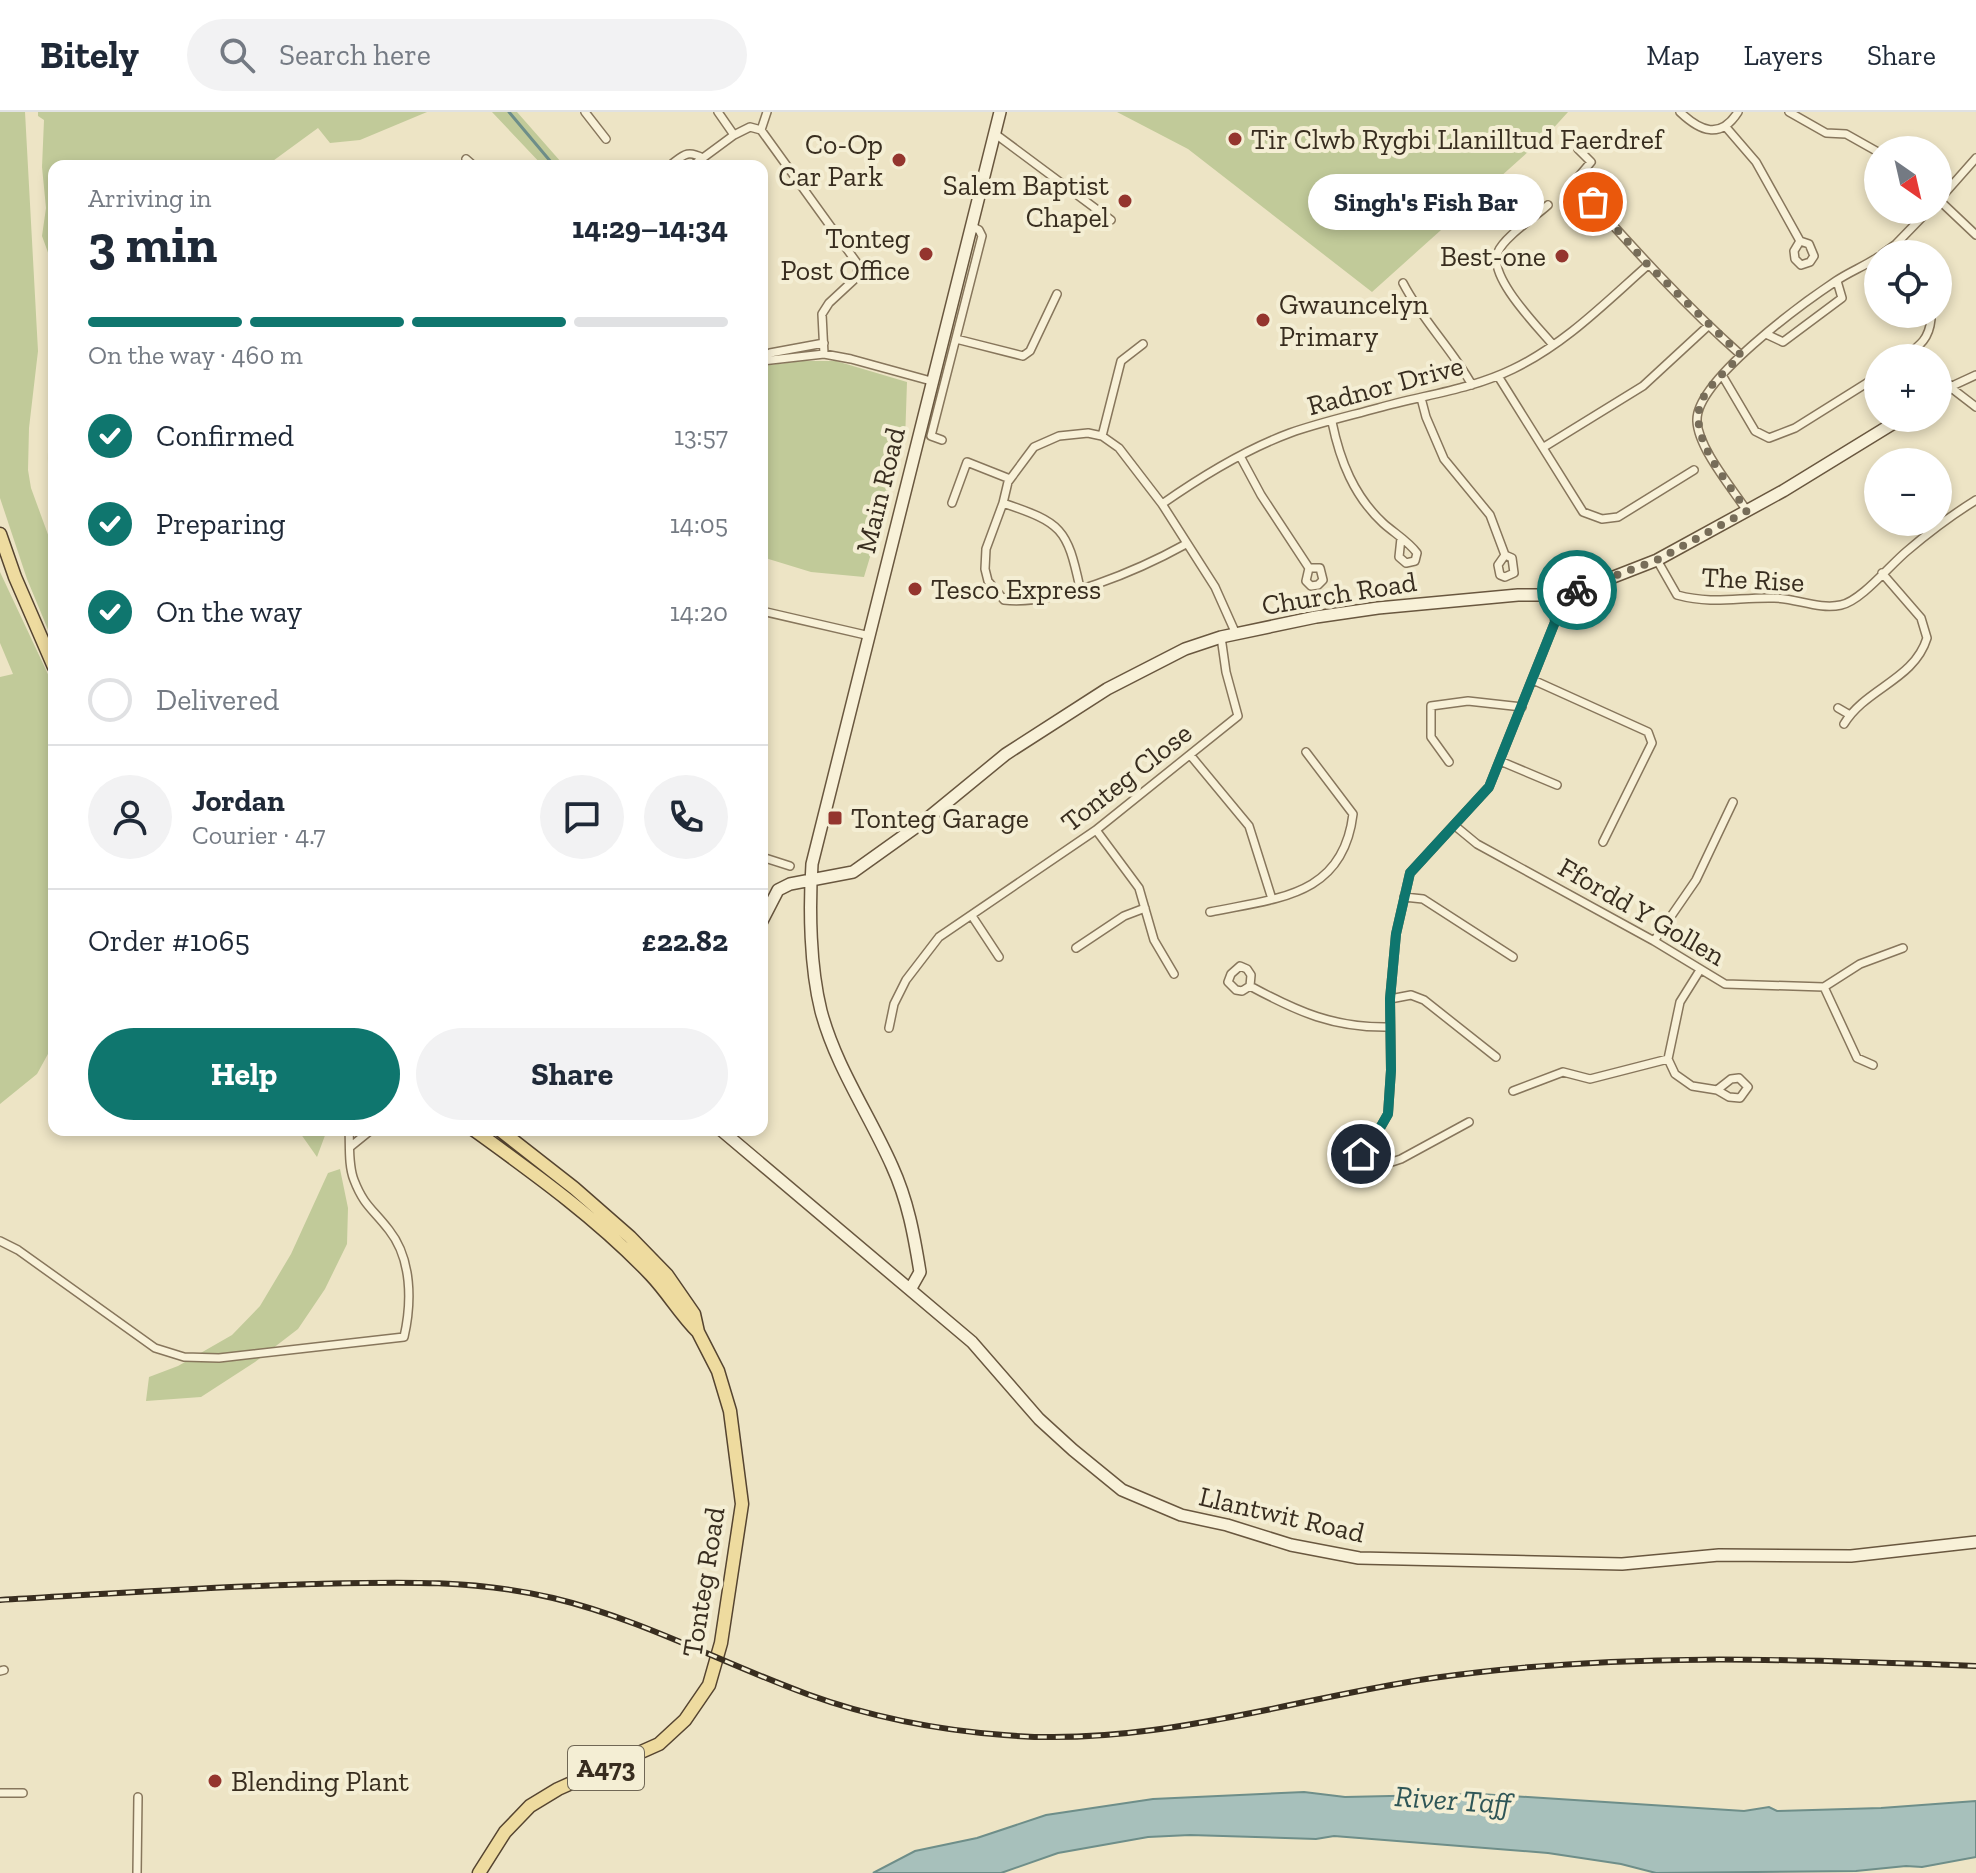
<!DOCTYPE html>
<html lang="en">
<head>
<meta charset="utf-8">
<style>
	body { margin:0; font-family:"Zilla Slab",serif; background:#f2f2f3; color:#1f2937; height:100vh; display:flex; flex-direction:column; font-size:30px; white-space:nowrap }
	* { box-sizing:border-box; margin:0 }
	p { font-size:26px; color:#747a83 }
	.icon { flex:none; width:44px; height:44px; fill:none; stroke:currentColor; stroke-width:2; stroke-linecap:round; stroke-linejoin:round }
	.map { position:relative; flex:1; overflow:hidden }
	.panel { position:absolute; left:48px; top:48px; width:720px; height:976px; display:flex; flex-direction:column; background:#fff; border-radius:16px; box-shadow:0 4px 12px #0003 }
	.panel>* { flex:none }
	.needle { width:52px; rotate:146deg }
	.buttons { position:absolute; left:1864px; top:24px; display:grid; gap:16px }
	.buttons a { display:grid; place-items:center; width:88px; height:88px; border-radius:50%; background:#fff; box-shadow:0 4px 12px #0003; font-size:40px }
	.pin { position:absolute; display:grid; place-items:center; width:68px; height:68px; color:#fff; margin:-34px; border:4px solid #fff; border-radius:50%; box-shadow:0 2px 8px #0007 }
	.courier { position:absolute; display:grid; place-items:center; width:80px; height:80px; margin:-40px; border:6px solid #0f766e; border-radius:50%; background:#fff; color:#222; box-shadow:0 2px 10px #0007 }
	.bubble { position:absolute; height:56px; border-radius:28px; background:#fff; box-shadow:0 4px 12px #0003; font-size:26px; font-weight:700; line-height:56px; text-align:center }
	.overview em { font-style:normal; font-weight:700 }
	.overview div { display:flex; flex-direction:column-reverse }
	.overview { display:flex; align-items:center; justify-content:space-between; height:136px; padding:0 40px }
	h1 { font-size:52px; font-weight:700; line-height:60px }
	.bar { display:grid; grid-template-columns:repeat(4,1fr); gap:12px 8px; align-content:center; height:96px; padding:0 40px }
	.bar i { height:10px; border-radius:6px; background:#e0e1e3 }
	.bar .current { background:#0f766e }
	.bar p { grid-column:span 4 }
	.line { display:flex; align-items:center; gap:20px; padding:0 40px; border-top:2px solid #e0e1e3 }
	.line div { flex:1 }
	.round { display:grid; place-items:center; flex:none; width:84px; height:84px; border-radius:42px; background:#f2f2f3 }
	ol { padding:0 40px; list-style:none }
	li { display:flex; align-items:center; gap:24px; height:88px }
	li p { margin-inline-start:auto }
	li .icon { padding:8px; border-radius:50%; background:#0f766e; color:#fff; stroke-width:4 }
	li:last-child { color:#747a83 }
	li i { width:44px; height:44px; border:4px solid #e0e1e3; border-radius:50% }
	.cta { display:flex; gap:16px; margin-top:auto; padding:16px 40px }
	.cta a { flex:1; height:92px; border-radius:48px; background:#0f766e; color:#fff; font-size:32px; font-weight:700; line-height:92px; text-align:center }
	.cta a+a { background:#f2f2f3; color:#1f2937 }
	header { display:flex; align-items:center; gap:48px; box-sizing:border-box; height:112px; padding:0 40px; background:#fff; border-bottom:2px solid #e0e1e3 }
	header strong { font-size:38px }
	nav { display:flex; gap:44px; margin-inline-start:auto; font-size:28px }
	.search { width:560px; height:72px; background:#f2f2f3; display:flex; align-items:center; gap:20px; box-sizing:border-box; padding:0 28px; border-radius:44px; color:#747a83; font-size:30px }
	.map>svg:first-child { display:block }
	.green { fill:#c1ca99 }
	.water { fill:#a7c0bb; stroke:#6e8e89; stroke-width:2 }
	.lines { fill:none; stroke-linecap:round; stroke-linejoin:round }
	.stream { stroke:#6e8e89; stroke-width:3 }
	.street-casing { stroke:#87765c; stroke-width:10 }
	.secondary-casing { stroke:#69573f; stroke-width:14 }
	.primary-casing { stroke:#554430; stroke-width:15 }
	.street { stroke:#f8f1d8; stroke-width:7 }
	.secondary { stroke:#f8f1d8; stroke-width:11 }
	.primary { stroke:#eedb9f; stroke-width:12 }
	.rail-casing { stroke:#382d1f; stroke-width:6 }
	.rail { stroke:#f4eed4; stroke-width:3; stroke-dasharray:9; stroke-linecap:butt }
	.done { stroke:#776d59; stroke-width:8; stroke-dasharray:0 14.4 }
	.route { stroke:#0f766e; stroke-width:10 }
	.poi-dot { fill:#94352e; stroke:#f4eed4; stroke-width:3 }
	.labels { text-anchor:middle; stroke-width:8; stroke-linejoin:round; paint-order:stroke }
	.shield { fill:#f4eed4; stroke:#706755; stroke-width:2 }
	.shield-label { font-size:26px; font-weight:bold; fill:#382d1f }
	.poi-label { font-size:28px; fill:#382d1f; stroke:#f4eed4; text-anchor:start }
	.street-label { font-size:28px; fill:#382d1f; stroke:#f4eed4 }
	.water-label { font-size:30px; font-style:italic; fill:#2f5657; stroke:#f4eed4 }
</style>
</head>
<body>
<header>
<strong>Bitely</strong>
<div class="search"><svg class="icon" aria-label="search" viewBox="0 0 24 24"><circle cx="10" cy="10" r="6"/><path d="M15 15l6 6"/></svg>Search here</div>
<nav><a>Map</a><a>Layers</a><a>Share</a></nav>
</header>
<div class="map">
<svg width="1976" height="1761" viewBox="0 0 1976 1761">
	<rect width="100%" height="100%" fill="#ede4c5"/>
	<path class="green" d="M0,0H25L38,239L29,316L28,358L31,376L54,439V532L27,467L0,386Z
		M38,0H427L360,28L330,31L318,16L266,54H54V157L42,124L46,96L42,55L44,8L38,4Z
		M492,0H517L561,50L557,54H543Z
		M1117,0H1568L1549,21L1372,180L1188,37Z
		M803,249H836L907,270L905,329L864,465L811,460L762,445V254Z
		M54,302V381C44,358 48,325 54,302Z
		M0,460L54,575V931L37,962L0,992V565L13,562L0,531Z
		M298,1018H327L317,1045Z
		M340,1057L348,1096L347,1132L325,1177L298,1217L255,1250L201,1285L146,1289L149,1265L178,1254L232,1223L260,1194L291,1142L328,1061Z"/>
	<path class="water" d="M1304,1680L1345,1685L1480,1682L1744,1699L1769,1695L1777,1699L1881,1696L1976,1689V1745L1922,1755L1906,1754L1856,1759L1656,1761L1621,1752L1548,1741L1334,1724L1316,1727L1190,1723L1148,1725L1058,1741L1001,1761H873L915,1739L977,1726L1046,1703L1153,1687Z"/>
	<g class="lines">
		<path class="stream" d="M509,0L551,50"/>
		<defs>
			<path id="street" d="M585,0L606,27
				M718,0L734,23
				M1680,0C1700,19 1720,28 1738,0
				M1789,0L1826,21L1846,22L1878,40
				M1725,14L1756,50L1800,129L1809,132L1814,144L1810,150L1801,153L1795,147L1794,139L1800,129
				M761,18L857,151V165L829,191L822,202L824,242
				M761,18L767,0
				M994,21L1111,108
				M1578,37L1591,50L1574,70C1628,130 1681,190 1741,243
				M466,47L474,54
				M669,54C683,44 686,37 703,46
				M692,54L734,23L750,15L761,18
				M1939,88L1976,123
				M1938,89L1976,46
				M1548,93C1535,105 1504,125 1498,140C1487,164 1538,215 1553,233
				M1882,142L1896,132L1929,98
				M1403,171C1422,208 1452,237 1472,273
				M1766,222L1783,230L1842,186L1837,169
				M956,227L1023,244L1030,239L1057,182
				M1903,246C1919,234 1929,228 1931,207L1927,202
				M769,248L770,241L824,231
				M762,249L824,242L851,247L931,269
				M1722,263L1755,319L1769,326L1795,316L1878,264
				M1976,263L1950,275L1976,295
				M1498,264L1583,400L1602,407L1618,405L1694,358
				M1421,286L1426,305L1444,347L1490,403L1505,443L1512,446L1514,461L1505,465L1500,463L1498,453L1505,443
				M1332,310C1340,349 1354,384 1383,411C1394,421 1408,429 1417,441L1415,449L1406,451L1399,445L1401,426
				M1102,324L1121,249L1143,232
				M942,328L931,324L982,124L979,118L971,114
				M1544,335L1643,274L1708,214
				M1240,344L1261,383L1309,456H1320L1323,468L1318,473L1311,474L1306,469L1309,456
				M952,391L967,350L1010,367
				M1003,391C1062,411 1067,416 1080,476
				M1162,392C1202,364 1244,338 1290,321C1318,311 1349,304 1378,296C1423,283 1470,278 1513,257C1565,232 1605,191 1648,153
				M1747,399C1732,376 1698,336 1697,309C1695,269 1803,191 1836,169C1849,160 1865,154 1878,145
				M1186,432C1139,458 1056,494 1004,488L988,469L985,457L986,437L1003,391L1008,370L1034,335L1059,324L1088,321L1102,324L1119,336L1162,392L1215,475L1236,522
				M1657,448L1677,483C1714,493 1738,485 1774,486C1796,486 1819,498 1841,493C1861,489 1890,453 1907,439C1928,421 1952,403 1976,388
				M762,499L870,524
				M1533,568L1648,620L1652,631L1603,730
				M1838,596L1850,603
				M1844,612C1866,576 1914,568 1927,526L1921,506L1882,461
				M1191,644L1249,714L1272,787
				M1500,649L1557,673
				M1449,650L1431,625V594L1468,589L1522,595
				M1454,713L1477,732L1654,829L1725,872L1824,875L1857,946L1873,953
				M1096,718L1139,776L1154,828L1174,862
				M762,745L790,754
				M1404,785L1423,787L1513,845
				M1210,800C1277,786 1343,785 1353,702L1306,640
				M972,804L999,845
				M1654,829L1696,768L1733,690
				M1076,836L1124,804L1145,796
				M1700,858L1680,890L1668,947L1675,962L1692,974L1717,978L1729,985L1740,986L1748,975L1739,966L1731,967L1717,978
				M1250,874L1251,863L1247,857L1240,854L1231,862L1228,870L1236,878L1242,879L1250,874C1298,900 1334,916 1389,915
				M1824,875L1860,852L1903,836
				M1390,887L1411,883L1424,888L1496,945
				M889,916L894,892L906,868L939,825L1096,718L1238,604L1226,560L1221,525
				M1513,979L1563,960L1590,967L1668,947
				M1469,1010L1401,1047L1374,1056L1361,1042L1360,1026L1380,1016L1388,1002L1391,958L1390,887L1396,822L1410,761L1489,675L1555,510L1552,483
				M350,1035L371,1018
				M0,1129L18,1138L155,1236L184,1245L219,1246L404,1225C412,1190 412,1147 389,1118C373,1097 364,1094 354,1068C348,1053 350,1033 349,1018
				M0,1559L4,1558
				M0,1681H23
				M137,1761L138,1685"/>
			<path id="secondary" d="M1938,283L1950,275
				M762,809L778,778L790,772L853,760L923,710L1006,642L1107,577L1185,537L1221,525L1316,505L1378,496L1518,483H1552L1580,478L1657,448L1783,379L1902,306
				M721,1018L972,1230L1039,1307L1073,1338L1122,1378L1181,1403L1227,1413L1291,1433L1359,1446L1622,1452L1719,1443L1851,1444L1976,1430
				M911,1176L920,1160C914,1123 908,1089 892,1054C869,1002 836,955 821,899C810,855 809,797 812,752L1000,0"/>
			<path id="primary" d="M0,422L15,465L54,555
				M474,1018C535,1062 599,1108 651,1163C668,1181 680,1202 698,1220
				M479,1761L505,1720L530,1694L558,1677L659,1632L685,1608L709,1573L721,1531L742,1392L730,1299L718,1259L698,1220L694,1202L667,1163L630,1125L574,1076L500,1018"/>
		</defs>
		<use href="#street" class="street-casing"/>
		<use href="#secondary" class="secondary-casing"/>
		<use href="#primary" class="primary-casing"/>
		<use href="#street" class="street"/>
		<use href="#secondary" class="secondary"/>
		<use href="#primary" class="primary"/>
		<defs>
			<path id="rail" d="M0,1488C104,1482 208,1475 312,1472C393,1470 474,1467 553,1486C641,1507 722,1551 807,1582C870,1605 938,1618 1004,1623C1150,1636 1290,1587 1433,1566C1613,1540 1794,1547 1976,1554"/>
		</defs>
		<use href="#rail" class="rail-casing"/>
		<use href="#rail" class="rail"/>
	</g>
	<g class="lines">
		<path class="done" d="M1577,478L1657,448L1747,399C1728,370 1684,322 1703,286C1712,270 1729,256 1741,243L1648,153L1593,90"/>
		<path class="route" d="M1361,1042L1360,1026L1380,1016L1388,1002L1391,958L1390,887L1396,822L1410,761L1489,675L1555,510L1552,483L1577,478"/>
	</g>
	<g class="poi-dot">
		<circle cx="1235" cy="27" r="8"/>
		<circle cx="899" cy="48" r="8"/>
		<circle cx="1125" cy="89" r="8"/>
		<circle cx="926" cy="142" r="8"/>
		<circle cx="1562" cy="144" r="8"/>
		<circle cx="1263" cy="208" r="8"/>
		<circle cx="915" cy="477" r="8"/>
		<rect x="827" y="698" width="16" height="16" rx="4"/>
		<circle cx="215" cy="1669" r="8"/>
	</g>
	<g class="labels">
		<rect class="shield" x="568" y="1634" width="76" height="44" rx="6"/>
		<g class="shield-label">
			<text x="606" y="1665">A473</text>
		</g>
		<g class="poi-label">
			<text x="1251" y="37">Tir Clwb Rygbi Llanilltud Faerdref</text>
			<text x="883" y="42" text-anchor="end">Co-Op<tspan x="883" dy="32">Car Park</tspan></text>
			<text x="1109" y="83" text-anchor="end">Salem Baptist<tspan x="1109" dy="32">Chapel</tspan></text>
			<text x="910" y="136" text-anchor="end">Tonteg<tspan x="910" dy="32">Post Office</tspan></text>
			<text x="1546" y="154" text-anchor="end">Best-one</text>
			<text x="1279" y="202">Gwauncelyn<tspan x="1279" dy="32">Primary</tspan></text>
			<text x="931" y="487">Tesco Express</text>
			<text x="851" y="716">Tonteg Garage</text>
			<text x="231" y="1679">Blending Plant</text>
		</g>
		<g class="street-label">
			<text transform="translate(1385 273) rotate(-15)" y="10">Radnor Drive</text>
			<text transform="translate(880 378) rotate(-76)" y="10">Main Road</text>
			<text transform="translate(1753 467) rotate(3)" y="10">The Rise</text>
			<text transform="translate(1339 481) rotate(-9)" y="10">Church Road</text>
			<text transform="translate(1126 665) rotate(-38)" y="10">Tonteg Close</text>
			<text transform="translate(1642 799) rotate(30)" y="10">Ffordd Y Gollen</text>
			<text transform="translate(1282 1402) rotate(13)" y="10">Llantwit Road</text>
			<text transform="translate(703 1470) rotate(-81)" y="10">Tonteg Road</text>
		</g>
		<g class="water-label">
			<text transform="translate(1453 1688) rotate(4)" y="10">River Taff</text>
		</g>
	</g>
</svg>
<div class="buttons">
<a><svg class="needle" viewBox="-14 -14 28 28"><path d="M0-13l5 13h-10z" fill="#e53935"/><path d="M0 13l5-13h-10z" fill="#747a83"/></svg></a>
<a><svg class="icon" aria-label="locate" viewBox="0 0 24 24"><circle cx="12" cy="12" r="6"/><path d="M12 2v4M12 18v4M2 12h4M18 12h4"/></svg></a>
<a>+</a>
<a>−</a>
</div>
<div class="pin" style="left:1593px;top:90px;background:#ea580c"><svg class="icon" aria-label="bag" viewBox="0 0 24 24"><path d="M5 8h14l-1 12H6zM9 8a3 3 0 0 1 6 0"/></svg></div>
<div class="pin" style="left:1361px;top:1042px;background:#1f2937"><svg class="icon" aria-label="home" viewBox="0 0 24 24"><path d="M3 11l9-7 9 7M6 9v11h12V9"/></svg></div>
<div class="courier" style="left:1577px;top:478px"><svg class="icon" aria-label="bike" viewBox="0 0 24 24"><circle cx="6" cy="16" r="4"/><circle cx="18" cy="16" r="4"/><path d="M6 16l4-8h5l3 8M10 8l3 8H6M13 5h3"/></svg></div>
<div class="bubble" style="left:1308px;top:62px;width:236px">Singh's Fish Bar</div>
<section class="panel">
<div class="overview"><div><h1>3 min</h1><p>Arriving in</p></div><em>14:29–14:34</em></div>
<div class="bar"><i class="current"></i><i class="current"></i><i class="current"></i><i></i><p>On the way · 460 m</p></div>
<ol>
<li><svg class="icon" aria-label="check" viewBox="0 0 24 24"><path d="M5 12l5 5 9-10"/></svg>Confirmed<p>13:57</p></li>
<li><svg class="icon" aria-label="check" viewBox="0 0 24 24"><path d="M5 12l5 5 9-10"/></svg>Preparing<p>14:05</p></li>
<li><svg class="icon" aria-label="check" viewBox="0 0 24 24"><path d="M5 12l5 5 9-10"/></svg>On the way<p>14:20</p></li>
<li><i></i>Delivered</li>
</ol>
<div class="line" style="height:144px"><a class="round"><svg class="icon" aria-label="person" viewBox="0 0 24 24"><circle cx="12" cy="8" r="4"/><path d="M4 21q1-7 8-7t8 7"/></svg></a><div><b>Jordan</b><p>Courier · 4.7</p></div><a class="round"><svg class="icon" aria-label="chat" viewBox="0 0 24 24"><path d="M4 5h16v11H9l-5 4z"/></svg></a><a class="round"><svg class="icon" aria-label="phone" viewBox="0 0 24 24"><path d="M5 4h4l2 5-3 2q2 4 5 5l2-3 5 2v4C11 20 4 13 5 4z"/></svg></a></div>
<div class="line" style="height:104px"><div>Order #1065</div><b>£22.82</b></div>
<div class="cta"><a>Help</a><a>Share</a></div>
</section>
</div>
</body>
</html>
